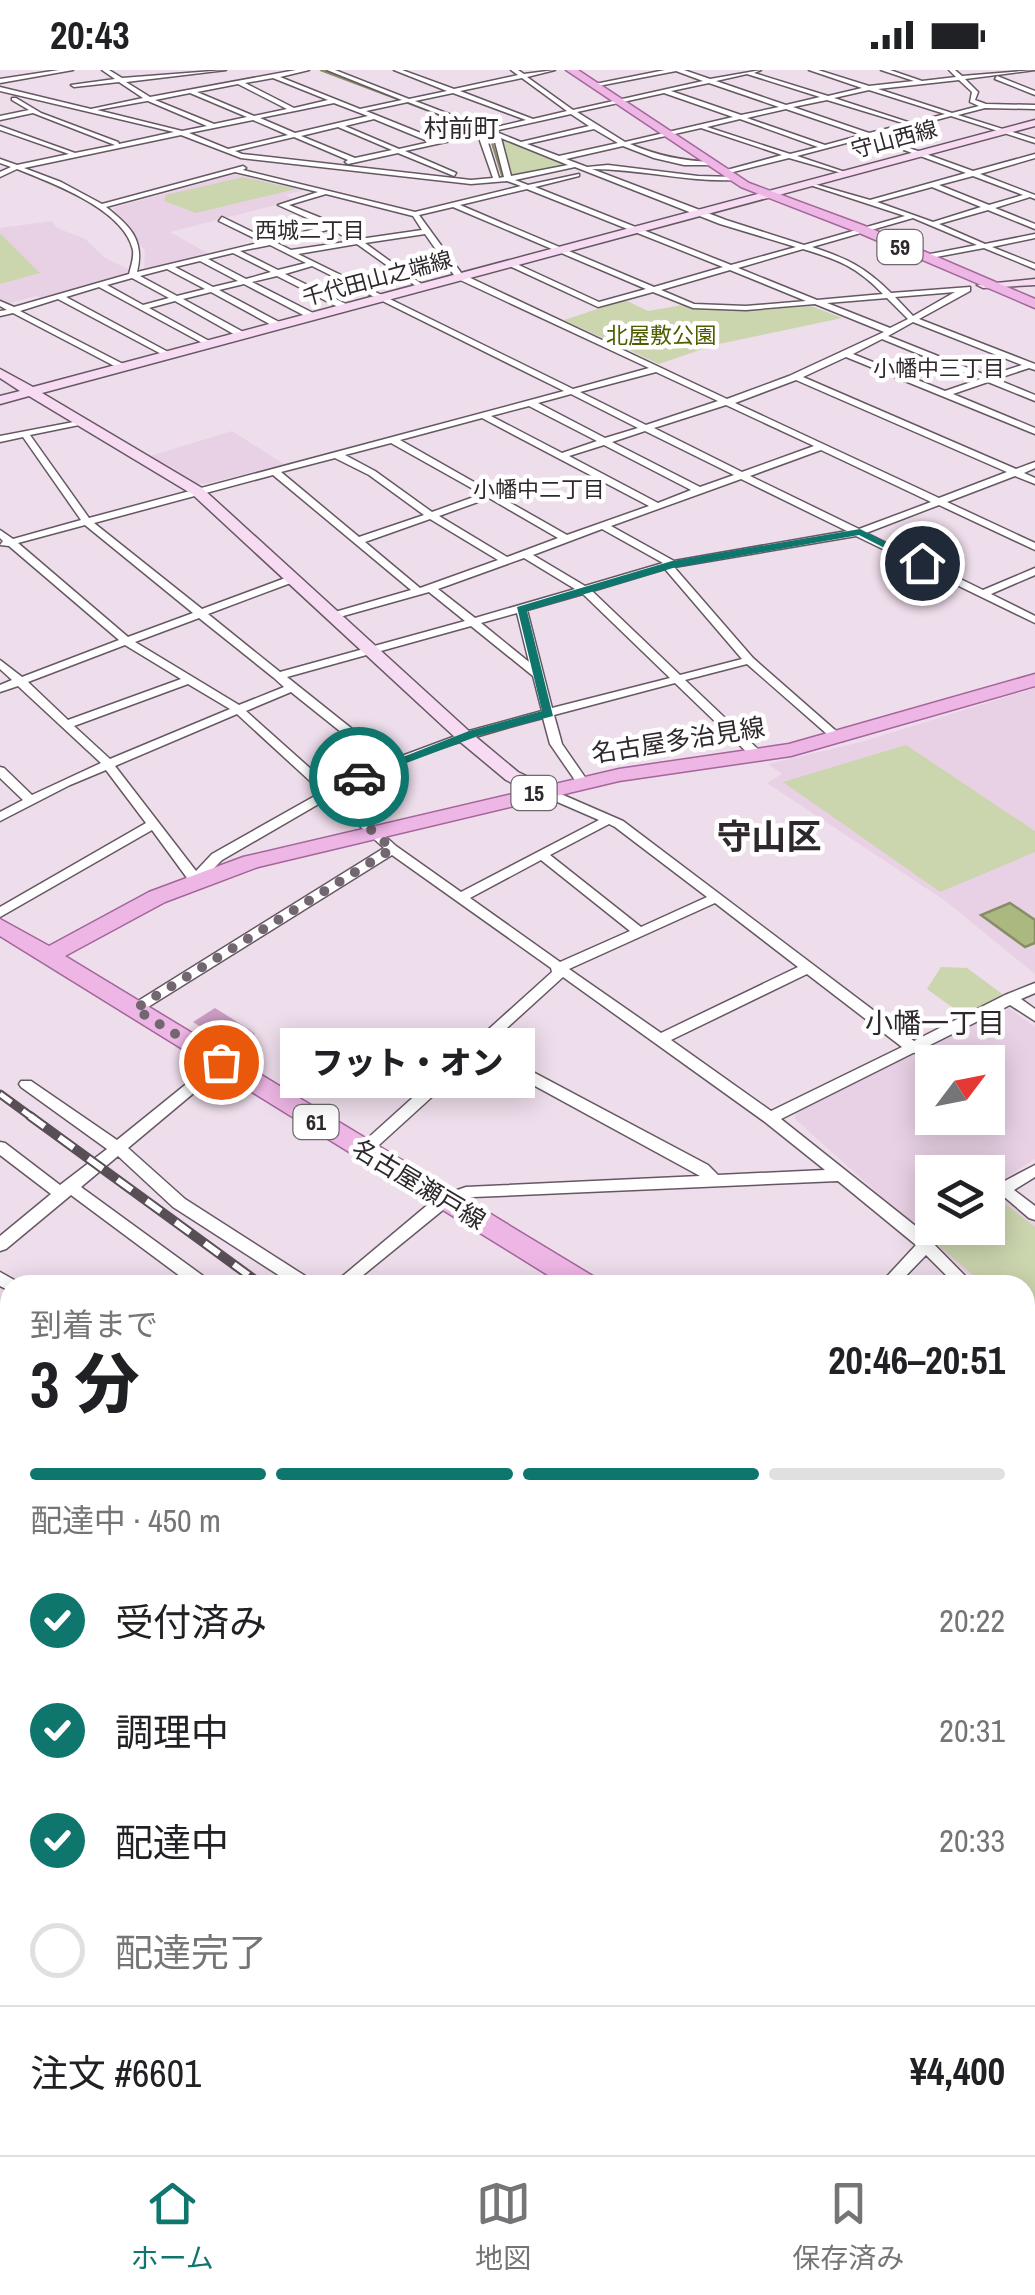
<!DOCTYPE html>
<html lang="ja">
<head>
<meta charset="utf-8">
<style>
	body { margin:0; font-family:"Archivo Narrow","Noto Sans JP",sans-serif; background:#f6f6f6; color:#202124; height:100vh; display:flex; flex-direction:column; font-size:38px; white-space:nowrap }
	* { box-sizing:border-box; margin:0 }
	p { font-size:32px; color:#757577 }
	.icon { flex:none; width:55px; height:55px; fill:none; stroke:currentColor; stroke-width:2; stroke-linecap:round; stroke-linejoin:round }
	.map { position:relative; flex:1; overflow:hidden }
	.panel { position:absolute; left:0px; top:1205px; width:1035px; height:880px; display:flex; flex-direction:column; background:#fff; border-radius:30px 30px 0 0; box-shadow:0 5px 25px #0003 }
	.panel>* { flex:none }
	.needle { width:65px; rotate:58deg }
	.controls { position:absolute; left:915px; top:975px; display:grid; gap:20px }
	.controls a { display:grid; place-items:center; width:90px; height:90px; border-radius:0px; background:#fff; box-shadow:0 5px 25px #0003; font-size:50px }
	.pin { position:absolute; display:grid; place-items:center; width:85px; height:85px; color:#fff; margin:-42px; border:5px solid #fff; border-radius:50%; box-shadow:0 2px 10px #0007 }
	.courier { position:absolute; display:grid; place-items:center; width:100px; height:100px; margin:-50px; border:8px solid #0f766e; border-radius:50%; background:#fff; color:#222; box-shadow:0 2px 12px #0007 }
	.bubble { position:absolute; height:70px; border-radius:0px; background:#fff; box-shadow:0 5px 25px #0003; font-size:32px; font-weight:800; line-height:70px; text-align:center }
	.headline em { font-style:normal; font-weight:800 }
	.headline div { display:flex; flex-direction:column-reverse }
	.headline { display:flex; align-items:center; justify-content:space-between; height:170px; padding:0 30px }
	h1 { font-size:65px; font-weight:800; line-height:75px }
	.bar { display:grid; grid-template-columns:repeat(4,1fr); gap:15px 10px; align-content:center; height:120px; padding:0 30px }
	.bar i { height:12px; border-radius:8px; background:#e0e0e0 }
	.bar .on { background:#0f766e }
	.bar p { grid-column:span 4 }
	.line { display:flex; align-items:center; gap:25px; padding:0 30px; border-top:2px solid #e0e0e0 }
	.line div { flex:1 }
	ol { padding:0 30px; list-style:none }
	li { display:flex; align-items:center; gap:30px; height:110px }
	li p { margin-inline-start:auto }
	li .icon { padding:10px; border-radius:50%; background:#0f766e; color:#fff; stroke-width:4 }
	li:last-child { color:#757577 }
	li i { width:55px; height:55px; border:5px solid #e0e0e0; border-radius:50% }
	.status { display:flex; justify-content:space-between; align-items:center; height:70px; padding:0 50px; background:#fff; direction:ltr }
	.status svg { height:28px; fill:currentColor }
	.tab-bar { display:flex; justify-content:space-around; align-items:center; height:140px; border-top:2px solid #e0e0e0; background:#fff; font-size:28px; color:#757577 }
	.tab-bar a { display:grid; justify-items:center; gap:5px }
	.tab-bar .on { color:#0f766e }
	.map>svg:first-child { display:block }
	.built { fill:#e8d1e4; fill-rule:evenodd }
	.green { fill:#cbd5ae }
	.water { fill:#abb880; stroke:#868d67; stroke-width:2.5 }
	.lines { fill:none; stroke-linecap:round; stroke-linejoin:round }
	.stream { stroke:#868d67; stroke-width:2.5 }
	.building { fill:#cb9cc3 }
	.street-casing { stroke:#665863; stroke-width:3 }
	.secondary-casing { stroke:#665863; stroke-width:3 }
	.primary-casing { stroke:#a3659a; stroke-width:3 }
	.street { fill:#fff; fill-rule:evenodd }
	.secondary { fill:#f6dbf2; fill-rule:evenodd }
	.primary { fill:#eeb6e5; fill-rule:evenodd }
	.rail-far2-casing { stroke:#584f56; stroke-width:9 }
	.rail-far1-casing { stroke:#584f56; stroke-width:10 }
	.rail-casing { stroke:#584f56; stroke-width:11 }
	.rail-far2 { stroke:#fff; stroke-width:5; stroke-dasharray:14; stroke-linecap:butt }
	.rail-far1 { stroke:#fff; stroke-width:6; stroke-dasharray:18; stroke-linecap:butt }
	.rail { stroke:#fff; stroke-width:8; stroke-dasharray:21; stroke-linecap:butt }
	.route { fill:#0f766e }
	.done { stroke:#726770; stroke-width:10; stroke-dasharray:0 18 }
	.labels { text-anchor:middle; stroke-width:9; stroke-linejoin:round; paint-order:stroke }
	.far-street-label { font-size:22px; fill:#2f282d; stroke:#fff }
	.far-neighbourhood-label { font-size:22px; fill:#2f282d; stroke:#fff }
	.shield { fill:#fff; stroke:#6d686c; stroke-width:2.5 }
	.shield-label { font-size:22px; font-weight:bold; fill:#2f282d }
	.far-park-label { font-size:22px; fill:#4f5d00; stroke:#fff }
	.far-quarter-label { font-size:25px; fill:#2f282d; stroke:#fff }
	.street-label { font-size:25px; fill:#2f282d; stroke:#fff }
	.neighbourhood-label { font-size:28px; fill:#2f282d; stroke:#fff }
	.district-label { font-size:35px; font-weight:bold; fill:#2f282d; stroke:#fff }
</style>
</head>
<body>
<div class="status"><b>20:43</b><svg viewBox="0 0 49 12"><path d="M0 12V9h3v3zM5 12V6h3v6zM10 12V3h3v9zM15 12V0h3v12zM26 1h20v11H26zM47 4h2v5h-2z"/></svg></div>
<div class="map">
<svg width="1035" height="2085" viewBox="0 0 1035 2085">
	<rect width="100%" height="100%" fill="#eeddeb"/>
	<path class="built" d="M235,104L304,120L285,125L295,130L170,162L211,185L144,201L145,181L113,138Z
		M52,151L57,158L85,169L105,188L132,201L44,230L36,226L7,234L0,230V158Z
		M232,361L284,394L205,414L194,413L150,386Z
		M1035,618V904L944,830L767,713L782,704L768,694L861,672Z
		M1007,937L1035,957V1089L991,1117L1035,1151V1265L1025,1256V1215H980L795,1049L796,1042ZM932,992H988V1048H932ZM932,1102H988V1158H932Z"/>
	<path class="green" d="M502,68L570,95L510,106Z
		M243,107L296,119L196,143L164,131L166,125Z
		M0,163L40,203L0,214Z
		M625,230L648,241L683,235L691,239L750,241L811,236L842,248L714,275L659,294L564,250Z
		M906,675L1035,761V782L940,822L783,712Z
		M941,897L967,898L1005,926L963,945L927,919Z
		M1003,1132L1035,1157V1257L1025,1249V1215H985L934,1172L958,1158H988V1141Z"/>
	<path class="water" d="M1010,833L1035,850V873L1025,877L981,845Z"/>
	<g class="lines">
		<path class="stream" d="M321,0L459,52
			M490,66L503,108"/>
	</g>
	<path class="building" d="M215,938L250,960L255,964L234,978L193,952Z"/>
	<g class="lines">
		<defs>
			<path id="street" d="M59,0H73L0,13V9Z
				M102,0H109L122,8L226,0L126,12L150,27L296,0H309L280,7L360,39L402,30L327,0H335L409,29L447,21L394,0H402L454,19L518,5L511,0H518L524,4L555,0L527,7L573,40L703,11L676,1L593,17L590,15L665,0H684L710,9L761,0L754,3L828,26L862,18L809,0H818L869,16L914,11L881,0H890L922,11L956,7L949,0H955L962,6L1035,0L965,9L978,22L975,30L986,34L1035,35V39L985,38L958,45L1035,69V73L951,46L876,66L973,101L1035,84V88L980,104L1035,125V129L1030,127L995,138L1035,154V159L988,140L939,154L985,174L1035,164V168L992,177L1035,194V199L984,178L920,190V186L977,175L913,148L812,177C846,188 865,197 891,223L970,217V221L919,249L1035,294V300L1029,298L996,309L1035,325V331L988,312L953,324L1035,358V364L846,287L803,307L1016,399L1035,392V398L1024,403L1035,408V414L1015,406L947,432L1035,473V480L939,435L866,463L983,520L1035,498V505L991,524L1035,546V553L856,466L674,497L753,588L843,667V671H835L747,594L685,610L762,683V689H754L675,613L554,645L562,674L589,713L587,716H579L550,674L543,648C477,665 397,689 337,723L396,776L461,822L599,750L539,724V718H547L623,751L914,971L1005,925L1035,913V923L1021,929L1035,939V951L1010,935L922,979L920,982L913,983L781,1049L918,1158L974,1215H956L926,1185L897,1215H879L916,1175L838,1111L473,1127L449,1135L351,1215H332L437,1127L466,1117L700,1106L478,985L368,1085H358L355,1081L358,1077L552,902L551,898L392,785L140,942H130L128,939L130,936L384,778L329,728L222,790L200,812H190L152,760L0,847V837L146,753L106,700L70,715L0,751V742L23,730L0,708V697L4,698L32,725L101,693L18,616L0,622V615L12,610L0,599V590L22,607L119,570L9,476L0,475L3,471L0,468V460L13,469L81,450L23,367L0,372V366L84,350V354L30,365L89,448L564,321L312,196L285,204L348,235V239H342L277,206L252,212L315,244V248H309L244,214L219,220L281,253V257H275L211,222L183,229L245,263V267H239L175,231L149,238L211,272L212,274L208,276L99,217L66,227L170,283L171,285L167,287L58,229L20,241L125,295V299L122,300L13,243L0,246V241L7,240L0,236V231L14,237L129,204C131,196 134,188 133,180C124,139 52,113 17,99L0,107V102L11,97L0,93V89L17,95L69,84L0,60V56L75,83L115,75L33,43L0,50V46L29,40L12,30V28H16L41,43L118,72L119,74L174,62L0,21V17L91,39L143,28L119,12L74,17L71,15L115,9ZM747,4L820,27L786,35L716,11ZM273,8L328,30L294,38L245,13ZM522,8L567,41L533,49L460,21ZM959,10L972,22L970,32L979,36L952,43L878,19ZM709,13L779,37L741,45L671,21ZM238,14L287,39L254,46L197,22ZM869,20L945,44L911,53L834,28ZM190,23L247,47L214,54L155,30ZM453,23L526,50L488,59L415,31ZM664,23L733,47L625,72L577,42ZM827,30L906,54L869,63L793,37ZM147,31H148L207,56L182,61L97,40ZM408,32L472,57L470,59L474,62L438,70L366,41ZM334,33L368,46L295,63L260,48ZM786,39L862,65L825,75L747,48ZM571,44L589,56L521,72L494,61ZM374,49L430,72L399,79L345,56ZM740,49L818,77L790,84L707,57ZM253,50L288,65L228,79L189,63ZM338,57L392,80L355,88L301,66ZM701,58L782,85L723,101L725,104L789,88L845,104V102L797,86L869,67L966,103L870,130L807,112V114L905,146L804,175L726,150L592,99C640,99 686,112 734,110L736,107L698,106L608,95L587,97L566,89L623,76L654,88L684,95H715L713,92C683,91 658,86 630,74ZM594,59L618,73L559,86L527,74ZM485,63L495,66L494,68L504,107L499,108ZM181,65L241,88L471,114L507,111L521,116L415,142L243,100L246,98L243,96L102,134L61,112L24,98ZM478,65L493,108L471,110L242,84L235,81L294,67L348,90L345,92L348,94L398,83L454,106L456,103L405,81ZM501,68L568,95L511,106ZM575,97L720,154L796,177L731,195L535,117L579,106V104L528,115L515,110ZM235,102L318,122L278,135L325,156L271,171L222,147L219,151L262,172L137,202C145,170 130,156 106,137ZM973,106L1023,125L989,135L939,115ZM932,117L981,137L933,152L877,132ZM527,119L723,197L654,217L460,135ZM326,124L413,146L422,160L360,169L336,154L289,135ZM453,137L646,219L599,232L510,191L503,193L598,237L653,222L693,238L746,240L815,234L884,262L789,306L727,329L462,204L419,145ZM331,159L352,171L291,180L277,173ZM425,164L456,208L649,298L573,319L298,184L357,174L420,219L423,215L365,173ZM270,175L306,193L278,200L240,181ZM803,179C839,190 857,197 883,224L817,230L738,198ZM233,183L271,202L246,209L208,189ZM200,191L238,211L213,217L175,197ZM167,199L205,219L177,226L140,206ZM730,200L806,231L746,236L694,234L661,220ZM132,208L169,228L143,235L107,215ZM955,222L913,246L895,227ZM887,228L908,249L890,258L827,233ZM913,252L1022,295L988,306L888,266ZM882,269L980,309L945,321L853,284ZM656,302L718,331L646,355L580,322ZM796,310L1007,402L939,428L735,333ZM571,324L638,358L605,368L538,333ZM726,335L814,376L742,402L654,358ZM529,336L597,371L562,383L491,346ZM482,348L649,436L567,465L400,370ZM645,361L734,405L700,417L612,372ZM391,373L482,424L432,442L375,401L345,385ZM604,375L691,420L658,433L569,386ZM821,380L931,432L859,459L750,406ZM335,388L369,405L424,445L359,467L281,402ZM273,405L411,520L328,544V548H336L429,522L465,551L280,602L208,544L296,511V507H288L202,539L94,453ZM741,409L847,461L674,491L611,456ZM489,428L558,468L507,487L439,446ZM430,449L498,490L420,518L365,472ZM85,455L193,543L128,567L18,473ZM602,459L663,493L585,516L533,485ZM524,488L575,519L475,548L438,519ZM665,499L742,589L680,605L592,521ZM583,524L670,608L552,638L527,540ZM517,543L529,592L481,553ZM199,548L274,608L284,617L239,635L135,572ZM471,556L533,606L542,641L469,661L391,690L287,607ZM125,575L181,609L68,650L28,612ZM188,614L230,639L110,689L74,656ZM291,622L381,694L349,706L331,717L246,641ZM237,644L322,722L212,784L196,801L115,696ZM609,754L615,757L707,827L641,857L550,785ZM541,790L630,861L560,892L470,828ZM715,833L798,897L661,963L569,899ZM807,904L902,977L771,1041L671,970ZM563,907L765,1052L825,1100L718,1105L708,1095L486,977Z
				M997,6L1035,21V25L995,9Z
				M221,988L228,993L226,996L128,1078L185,1129L313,1211L315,1215H294L173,1137L118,1086L81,1117L210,1211L212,1215H192L71,1125L6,1179L0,1181V1166L51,1124L0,1085V1072L5,1073L60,1115L107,1079L21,1017L19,1014L21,1011H31L117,1070L216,990Z
				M1035,1095V1107L1014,1120L1035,1136V1150L1029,1148L995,1119L997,1115Z
				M0,1202L16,1211L18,1215H10V1221L0,1216Z
				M1025,1262L1035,1268V1286L1025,1280Z
				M0,1442L10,1447V1466L0,1461Z
				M1035,1455V1477L1025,1484V1462Z
				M1025,1715L1035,1719V1741L1025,1737Z
				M1025,1797L1035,1802V1825L1025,1820Z
				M0,1899L10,1904V1932L0,1927Z
				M1025,2022L1035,2027V2054L1025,2049Z
				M58,2075H86L81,2085H53Z
				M139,2075H167L172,2085H144Z
				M489,2075H516L511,2085H484Z
				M724,2075H755L760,2085H729Z"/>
			<path id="secondary" d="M1035,50V56L42,323L202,418L470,662L518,702L549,717V725H537L506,710L458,670L192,424L29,326L0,334V326L20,321L0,308V299L33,317Z
				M1035,209V215L983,218L977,215Z
				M1035,1876V1922L1025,1926V1880Z
				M897,2075H935L931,2085H893Z"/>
			<path id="primary" d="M566,0H578L749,113L865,156L1035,229V238L857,162L741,117Z
				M1035,604V616L791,686L619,711L258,797L165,832L65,886L596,1208L600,1215H564L0,866V849L49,876L149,822L243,787L619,699L789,674Z
				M1025,1470L1035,1474V1504L1025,1500Z"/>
		</defs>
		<use href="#street" class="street-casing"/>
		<use href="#secondary" class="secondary-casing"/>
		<use href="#primary" class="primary-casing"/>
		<use href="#street" class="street"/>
		<use href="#secondary" class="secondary"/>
		<use href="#primary" class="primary"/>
		<defs>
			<path id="rail-far2" d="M0,1024L33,1048"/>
			<path id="rail-far1" d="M30,1046L262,1215"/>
			<path id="rail" d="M1025,1772L1035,1778
				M1025,1791L1035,1798"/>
		</defs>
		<use href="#rail-far2" class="rail-far2-casing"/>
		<use href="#rail-far1" class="rail-far1-casing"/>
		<use href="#rail" class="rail-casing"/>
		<use href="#rail-far2" class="rail-far2"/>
		<use href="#rail-far1" class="rail-far1"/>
		<use href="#rail" class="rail"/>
	</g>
	<path class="route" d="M860,459L927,493L918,495L859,465L673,498L527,541L553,646L478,666L364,709L352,707L469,661L542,641L517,537L672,491Z"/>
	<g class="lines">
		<path class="done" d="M221,992L135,939L392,779L330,722L359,707"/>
	</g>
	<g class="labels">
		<g class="far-street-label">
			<text transform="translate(894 69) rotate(-15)" y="8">守山西線</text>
			<text transform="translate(377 208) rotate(-15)" y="8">千代田山之端線</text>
		</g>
		<g class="far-neighbourhood-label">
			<text x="310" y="168">西城二丁目</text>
			<text x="939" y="306">小幡中三丁目</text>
			<text x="539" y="427">小幡中二丁目</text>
		</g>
		<g class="shield">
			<rect x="877.5" y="160" width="45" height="34" rx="8"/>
			<rect x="511.5" y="706" width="45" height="34" rx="8"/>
			<rect x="293.5" y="1035" width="45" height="34" rx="8"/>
		</g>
		<g class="shield-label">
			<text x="900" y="185">59</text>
			<text x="534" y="731">15</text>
			<text x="316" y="1060">61</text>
		</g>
		<g class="far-park-label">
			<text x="661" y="273">北屋敷公園</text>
		</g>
		<g class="far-quarter-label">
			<text x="461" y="67">村前町</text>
		</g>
		<g class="street-label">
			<text transform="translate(678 670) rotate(-9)" y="9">名古屋多治見線</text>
			<text transform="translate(419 1114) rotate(31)" y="9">名古屋瀬戸線</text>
		</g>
		<g class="neighbourhood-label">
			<text x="935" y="963">小幡一丁目</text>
		</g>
		<g class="district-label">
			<text x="769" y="779">守山区</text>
		</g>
	</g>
</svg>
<div class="controls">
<a><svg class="needle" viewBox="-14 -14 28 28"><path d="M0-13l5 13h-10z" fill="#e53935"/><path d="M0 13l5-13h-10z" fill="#757577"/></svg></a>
<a><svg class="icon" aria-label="layers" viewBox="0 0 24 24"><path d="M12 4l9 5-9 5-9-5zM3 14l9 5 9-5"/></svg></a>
</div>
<div class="pin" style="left:221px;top:992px;background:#ea580c"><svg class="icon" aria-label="bag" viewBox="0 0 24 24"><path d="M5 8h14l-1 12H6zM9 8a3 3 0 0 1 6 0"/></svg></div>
<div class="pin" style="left:922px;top:493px;background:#1f2937"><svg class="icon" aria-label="home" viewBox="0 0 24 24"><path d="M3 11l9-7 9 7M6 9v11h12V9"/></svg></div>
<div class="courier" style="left:359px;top:707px"><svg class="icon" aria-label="car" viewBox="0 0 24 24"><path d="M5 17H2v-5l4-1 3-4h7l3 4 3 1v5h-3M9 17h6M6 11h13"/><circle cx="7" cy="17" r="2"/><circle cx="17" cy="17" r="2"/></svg></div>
<div class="bubble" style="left:280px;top:958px;width:255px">フット・オン</div>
<section class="panel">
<div class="headline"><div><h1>3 分</h1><p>到着まで</p></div><em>20:46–20:51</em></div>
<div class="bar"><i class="on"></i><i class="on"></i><i class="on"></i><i></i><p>配達中 · 450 m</p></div>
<ol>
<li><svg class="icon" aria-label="check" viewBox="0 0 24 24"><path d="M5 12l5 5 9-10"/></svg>受付済み<p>20:22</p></li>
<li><svg class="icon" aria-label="check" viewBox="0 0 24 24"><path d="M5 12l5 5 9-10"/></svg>調理中<p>20:31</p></li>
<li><svg class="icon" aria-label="check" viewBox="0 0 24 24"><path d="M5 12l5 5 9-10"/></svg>配達中<p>20:33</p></li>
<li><i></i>配達完了</li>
</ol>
<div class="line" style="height:130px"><div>注文 #6601</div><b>¥4,400</b></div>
</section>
</div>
<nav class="tab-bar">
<a class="on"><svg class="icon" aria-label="home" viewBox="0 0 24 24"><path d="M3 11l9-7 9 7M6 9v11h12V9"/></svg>ホーム</a>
<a><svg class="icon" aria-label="map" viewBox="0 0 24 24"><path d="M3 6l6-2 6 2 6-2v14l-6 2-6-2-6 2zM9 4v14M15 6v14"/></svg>地図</a>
<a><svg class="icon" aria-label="saved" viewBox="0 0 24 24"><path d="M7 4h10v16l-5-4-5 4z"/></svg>保存済み</a>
</nav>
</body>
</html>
